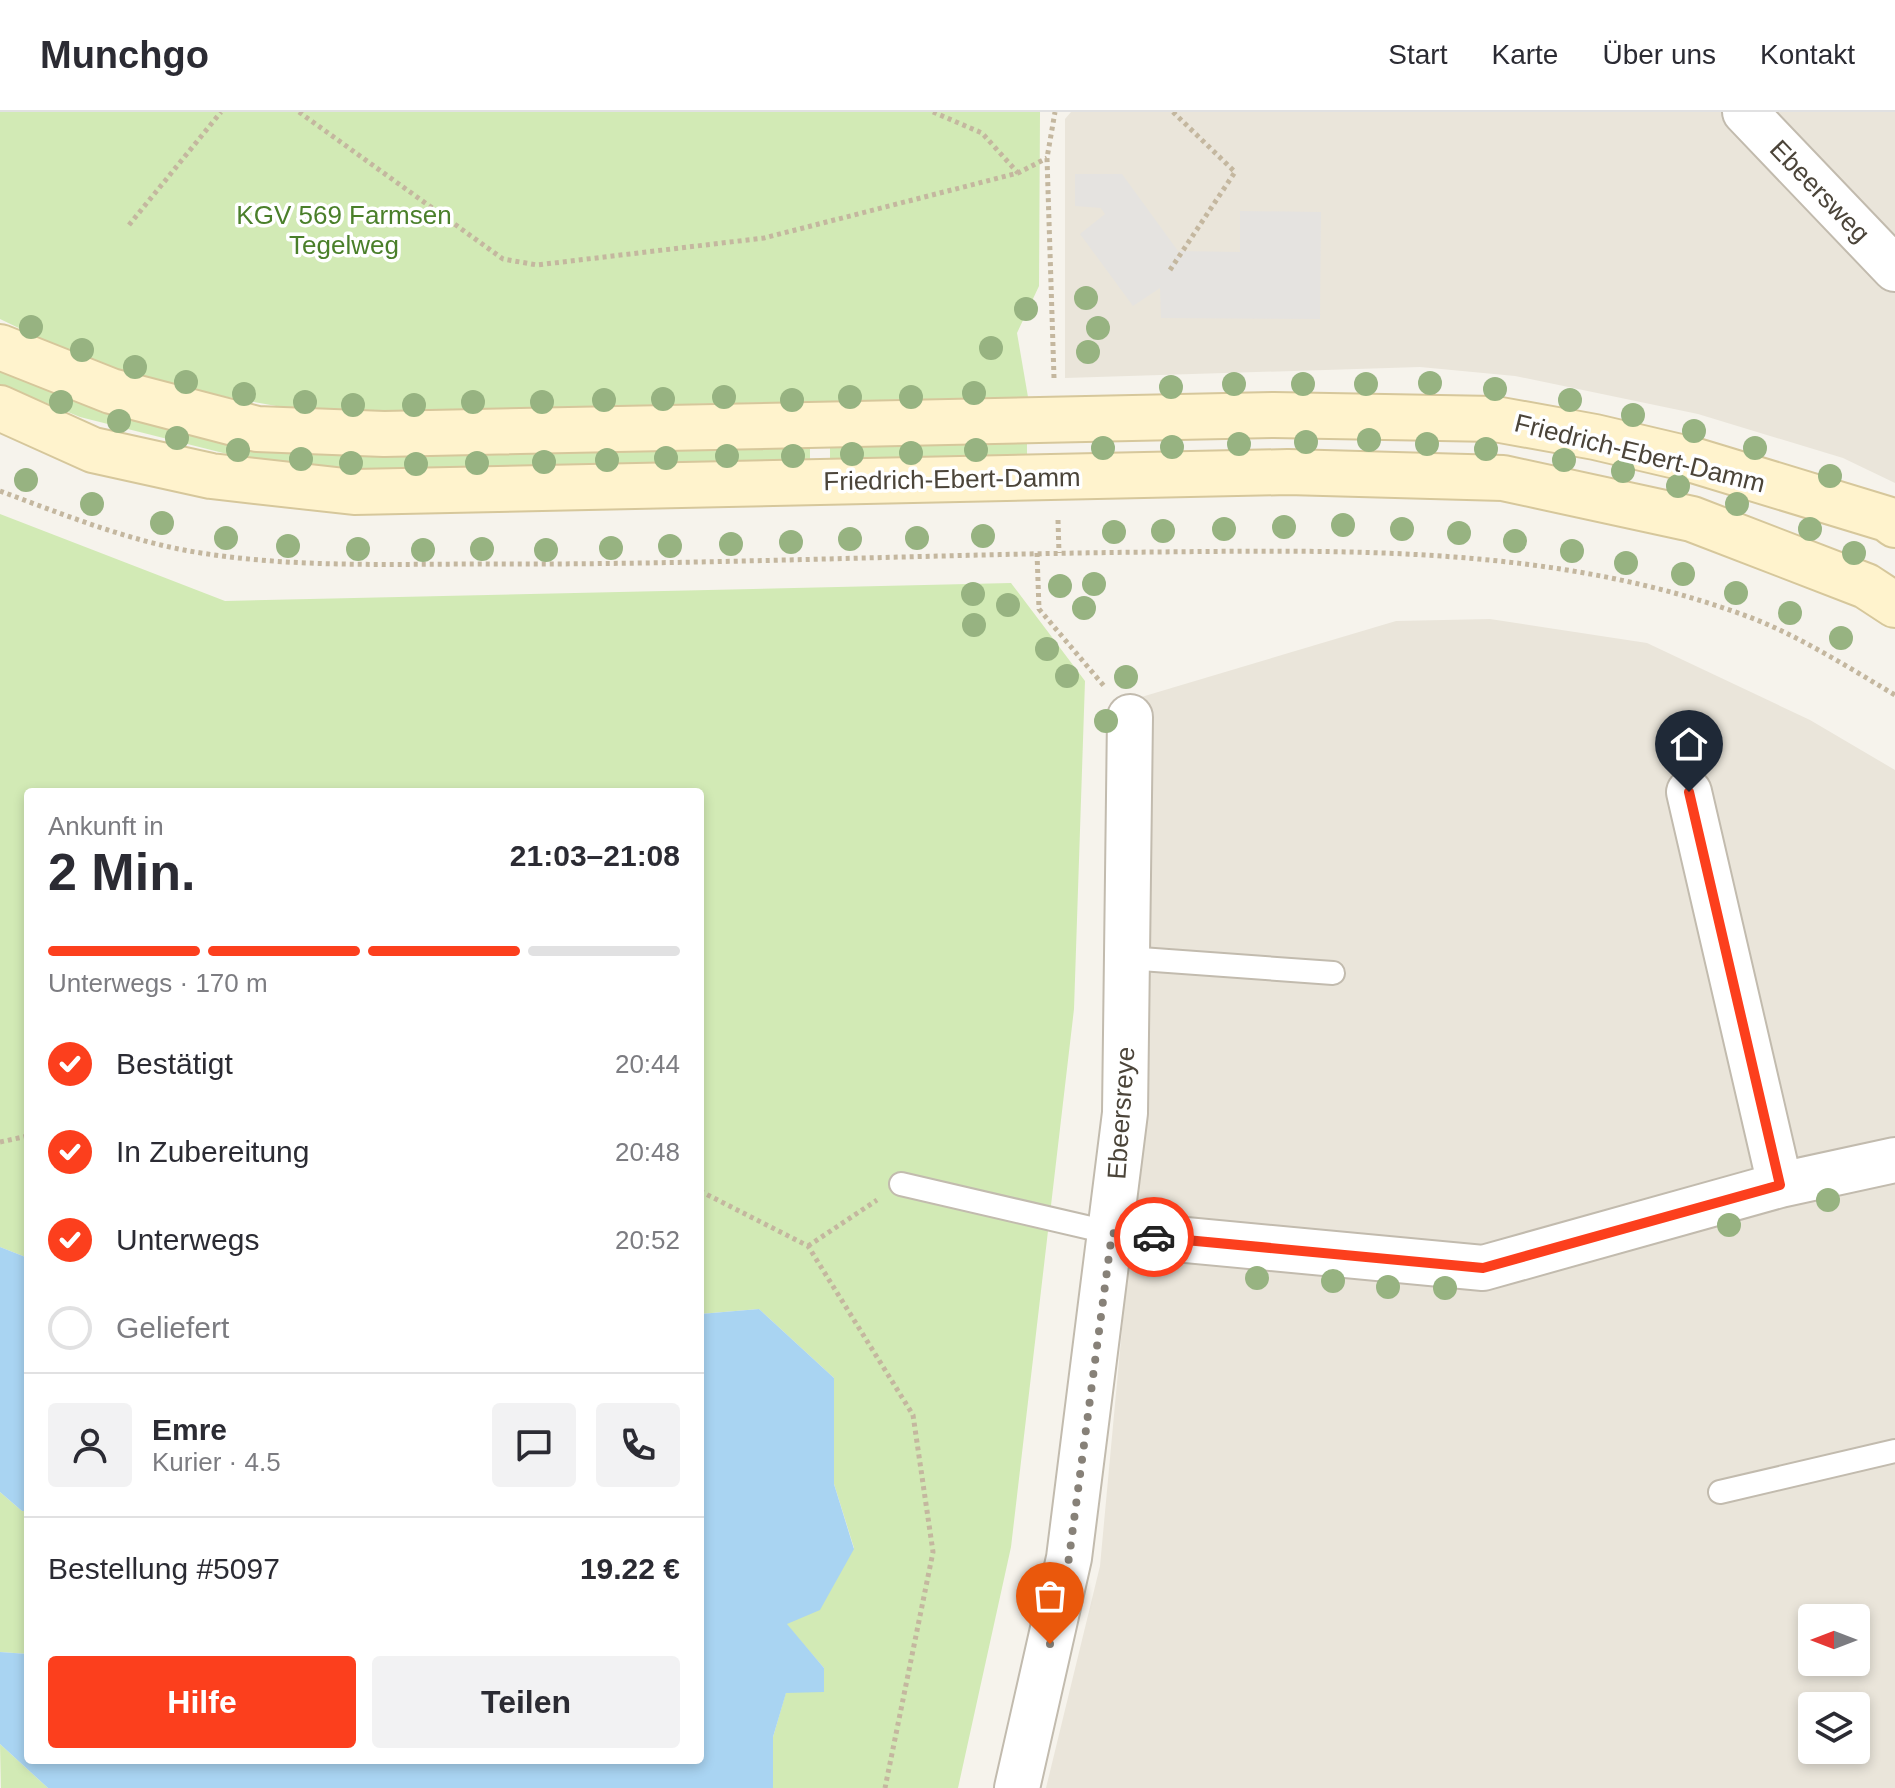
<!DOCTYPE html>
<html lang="de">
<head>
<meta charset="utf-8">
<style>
	body { margin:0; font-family:Arial,sans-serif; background:#f2f2f3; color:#2b2b33; height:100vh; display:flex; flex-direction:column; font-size:30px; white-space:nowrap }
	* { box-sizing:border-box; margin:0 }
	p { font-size:26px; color:#7c7c81 }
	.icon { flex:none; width:44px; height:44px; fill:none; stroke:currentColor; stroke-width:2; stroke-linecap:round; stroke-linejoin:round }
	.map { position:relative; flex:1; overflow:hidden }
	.sheet { position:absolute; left:24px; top:676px; width:680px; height:976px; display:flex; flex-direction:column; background:#fff; border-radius:8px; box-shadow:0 4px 12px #0003 }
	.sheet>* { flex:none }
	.needle { width:52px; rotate:270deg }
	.controls { position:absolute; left:1798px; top:1492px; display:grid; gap:16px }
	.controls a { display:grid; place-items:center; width:72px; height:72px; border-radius:8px; background:#fff; box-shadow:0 4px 12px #0003; font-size:40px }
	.pin { position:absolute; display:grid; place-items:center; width:68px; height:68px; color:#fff; margin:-82px -34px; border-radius:50% 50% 50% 0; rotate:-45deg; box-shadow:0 0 8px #0007 }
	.pin .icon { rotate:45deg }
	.courier { position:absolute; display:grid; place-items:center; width:80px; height:80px; margin:-40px; border:6px solid #fc3f1d; border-radius:50%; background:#fff; color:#222; box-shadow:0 2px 10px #0007 }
	.head em { font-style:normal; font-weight:600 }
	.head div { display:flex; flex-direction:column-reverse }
	.head { display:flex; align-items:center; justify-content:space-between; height:136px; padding:0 24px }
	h1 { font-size:52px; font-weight:600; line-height:60px }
	.bar { display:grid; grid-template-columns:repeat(4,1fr); gap:12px 8px; align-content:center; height:96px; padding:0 24px }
	.bar i { height:10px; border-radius:6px; background:#e1e1e2 }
	.bar .current { background:#fc3f1d }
	.bar p { grid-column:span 4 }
	.line { display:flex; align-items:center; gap:20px; padding:0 24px; border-top:2px solid #e1e1e2 }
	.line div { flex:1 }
	.round { display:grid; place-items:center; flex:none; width:84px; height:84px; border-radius:8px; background:#f2f2f3 }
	ol { padding:0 24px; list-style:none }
	li { display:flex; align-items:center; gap:24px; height:88px }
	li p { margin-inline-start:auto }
	li .icon { padding:8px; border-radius:50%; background:#fc3f1d; color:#fff; stroke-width:4 }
	li:last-child { color:#7c7c81 }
	li i { width:44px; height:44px; border:4px solid #e1e1e2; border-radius:50% }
	.action { display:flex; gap:16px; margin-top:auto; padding:16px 24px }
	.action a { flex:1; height:92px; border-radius:8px; background:#fc3f1d; color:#fff; font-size:32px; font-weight:600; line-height:92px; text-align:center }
	.action a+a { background:#f2f2f3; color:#2b2b33 }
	header { display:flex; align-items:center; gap:48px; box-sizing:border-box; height:112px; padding:0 40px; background:#fff; border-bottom:2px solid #e1e1e2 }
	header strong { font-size:38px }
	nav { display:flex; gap:44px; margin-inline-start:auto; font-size:28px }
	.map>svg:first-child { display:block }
	.residential { fill:#eae5da; fill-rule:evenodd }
	.green { fill:#d2eab5 }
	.parking { fill:#e5e3e0 }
	.water { fill:#a9d4f2 }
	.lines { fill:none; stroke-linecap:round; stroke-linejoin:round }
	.service-casing { stroke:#c2bbae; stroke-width:26 }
	.minor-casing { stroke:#c2bbae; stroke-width:48 }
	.secondary-casing { stroke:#d6c79b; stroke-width:48 }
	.path { stroke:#c4b79f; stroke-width:5; stroke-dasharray:4 4; stroke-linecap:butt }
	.service { stroke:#fff; stroke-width:22 }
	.minor { stroke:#fff; stroke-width:44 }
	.secondary { stroke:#fff3cd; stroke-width:44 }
	.tree { fill:#97b381 }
	.done { stroke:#878178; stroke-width:8; stroke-dasharray:0 14.4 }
	.route { stroke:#fc3f1d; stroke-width:10 }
	.labels { text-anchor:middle; stroke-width:7; stroke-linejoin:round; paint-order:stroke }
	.street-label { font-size:26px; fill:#4b4439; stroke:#fff }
	.park-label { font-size:26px; fill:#4a7f2a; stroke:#fff }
</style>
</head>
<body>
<header>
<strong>Munchgo</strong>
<nav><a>Start</a><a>Karte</a><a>Über uns</a><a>Kontakt</a></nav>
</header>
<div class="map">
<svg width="1895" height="1676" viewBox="0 0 1895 1676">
	<rect width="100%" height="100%" fill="#f6f3ec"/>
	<path class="residential" d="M1071,0H1895V371L1843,346L1698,302L1515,264L1420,255L1065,266V7Z
		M1490,507L1647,531L1810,608L1895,658V1676H1046L1100,1454L1142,1001L1138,586L1396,509ZM1812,1506H1856V1550H1812ZM1812,1594H1856V1638H1812Z"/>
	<path class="green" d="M0,0H1040L1039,174L1017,221L1028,285L594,294L382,303L304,299L227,285L96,253L0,207Z
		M0,254L148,310L810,334V351L382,360L255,349L80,305L0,272Z
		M1027,327V343L830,349V333Z
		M0,402L225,489L1011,471L1085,569L1074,897L1011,1435L958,1676H773V1625L786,1580H823L824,1556L786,1512L854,1436L834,1372V1266L759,1197L700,1202V680H28V1146L0,1135Z
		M0,1380L22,1399H28V1542L0,1540Z
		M0,1632L48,1676H1Z"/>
	<path class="parking" d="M1075,62H1122L1178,139L1240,140V99L1321,100L1320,207L1161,206L1160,176L1133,194L1080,122L1105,102L1101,96L1075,94Z"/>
	<path class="water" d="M0,1135L28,1146V1399H22L0,1380Z
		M759,1197L834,1266V1372L854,1437L820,1498L787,1512L824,1556V1580L786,1581L773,1625V1676H48L0,1632V1540L28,1542V1648H700V1202Z"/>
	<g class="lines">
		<defs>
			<path id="service" d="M1127,846L1333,861
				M901,1072L1112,1121
				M1720,1380L1895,1339"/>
			<path id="minor" d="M1745,0L1895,157
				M1689,680L1780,1073
				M1112,1121L1483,1156L1780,1073L1895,1048
				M1017,1676L1069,1446L1125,1001L1130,605"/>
			<path id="secondary" d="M0,235L111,279L257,317L384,322L1274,303L1495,307L1595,325L1693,348L1887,407L1895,413
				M0,296L93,338L211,364L354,380L1288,360L1503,366L1692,407L1866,474L1895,493"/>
		</defs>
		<use href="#service" class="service-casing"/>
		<use href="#minor" class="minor-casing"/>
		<use href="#secondary" class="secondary-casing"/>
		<path class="path" d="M299,0L503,147L537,153L764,126L1018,61L1047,46
			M933,0L982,21L1018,61
			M129,113L221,0
			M1170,158L1235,60L1173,0
			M1054,266L1047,46L1055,0
			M0,379C62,402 129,429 195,440C291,456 388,452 485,452C709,453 932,442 1155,440C1352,438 1552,434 1741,502C1795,521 1846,554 1895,583
			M1058,408L1059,441
			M1037,441L1039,497L1104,574
			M0,1030L28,1024
			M700,1079L808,1134L913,1303L933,1440L885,1676
			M808,1134L877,1088"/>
		<use href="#service" class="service"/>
		<use href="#minor" class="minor"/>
		<use href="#secondary" class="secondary"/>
	</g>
	<g class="tree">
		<circle cx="1086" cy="186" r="12"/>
		<circle cx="1026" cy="197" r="12"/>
		<circle cx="31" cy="215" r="12"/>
		<circle cx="1098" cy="216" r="12"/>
		<circle cx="991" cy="236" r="12"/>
		<circle cx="82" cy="238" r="12"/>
		<circle cx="1088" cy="240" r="12"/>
		<circle cx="135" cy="255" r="12"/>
		<circle cx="186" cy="270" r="12"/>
		<circle cx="1430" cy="271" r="12"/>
		<circle cx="1234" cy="272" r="12"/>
		<circle cx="1303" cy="272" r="12"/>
		<circle cx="1366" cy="272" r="12"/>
		<circle cx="1171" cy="275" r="12"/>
		<circle cx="1495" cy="277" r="12"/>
		<circle cx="974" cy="281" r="12"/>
		<circle cx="244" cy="282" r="12"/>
		<circle cx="724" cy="285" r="12"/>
		<circle cx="850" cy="285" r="12"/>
		<circle cx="911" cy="285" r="12"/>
		<circle cx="663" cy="287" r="12"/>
		<circle cx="604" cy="288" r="12"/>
		<circle cx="792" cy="288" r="12"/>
		<circle cx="1570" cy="288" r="12"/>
		<circle cx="61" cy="290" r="12"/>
		<circle cx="305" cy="290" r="12"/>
		<circle cx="473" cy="290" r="12"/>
		<circle cx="542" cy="290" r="12"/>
		<circle cx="353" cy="293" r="12"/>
		<circle cx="414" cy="293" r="12"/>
		<circle cx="1633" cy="303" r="12"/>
		<circle cx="119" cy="309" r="12"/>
		<circle cx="1694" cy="319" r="12"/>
		<circle cx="177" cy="326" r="12"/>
		<circle cx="1369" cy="328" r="12"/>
		<circle cx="1306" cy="330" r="12"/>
		<circle cx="1239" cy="332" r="12"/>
		<circle cx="1427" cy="332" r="12"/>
		<circle cx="1172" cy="335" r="12"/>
		<circle cx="1103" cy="336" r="12"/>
		<circle cx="1755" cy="336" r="12"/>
		<circle cx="1486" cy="337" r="12"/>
		<circle cx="238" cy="338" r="12"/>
		<circle cx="976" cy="338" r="12"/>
		<circle cx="911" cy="341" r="12"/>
		<circle cx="852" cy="342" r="12"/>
		<circle cx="727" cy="344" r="12"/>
		<circle cx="793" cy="344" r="12"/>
		<circle cx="666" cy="346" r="12"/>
		<circle cx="301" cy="347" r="12"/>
		<circle cx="607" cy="348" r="12"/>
		<circle cx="1564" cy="348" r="12"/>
		<circle cx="544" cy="350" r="12"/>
		<circle cx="351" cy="351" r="12"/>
		<circle cx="477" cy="351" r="12"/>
		<circle cx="416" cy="352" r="12"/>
		<circle cx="1623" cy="359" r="12"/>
		<circle cx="1830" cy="364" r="12"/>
		<circle cx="26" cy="368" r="12"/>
		<circle cx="1678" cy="374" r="12"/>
		<circle cx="92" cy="392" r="12"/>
		<circle cx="1737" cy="392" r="12"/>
		<circle cx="162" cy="411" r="12"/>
		<circle cx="1343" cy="413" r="12"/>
		<circle cx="1284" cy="415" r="12"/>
		<circle cx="1224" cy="417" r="12"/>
		<circle cx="1402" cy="417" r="12"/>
		<circle cx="1810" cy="417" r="12"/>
		<circle cx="1163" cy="419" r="12"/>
		<circle cx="1114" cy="420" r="12"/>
		<circle cx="1459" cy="421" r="12"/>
		<circle cx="983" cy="424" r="12"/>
		<circle cx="226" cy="426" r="12"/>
		<circle cx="917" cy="426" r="12"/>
		<circle cx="850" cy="427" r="12"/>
		<circle cx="1515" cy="429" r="12"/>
		<circle cx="791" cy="430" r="12"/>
		<circle cx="731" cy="432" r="12"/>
		<circle cx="288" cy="434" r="12"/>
		<circle cx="670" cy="434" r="12"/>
		<circle cx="611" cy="436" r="12"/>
		<circle cx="358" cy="437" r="12"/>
		<circle cx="482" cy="437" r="12"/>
		<circle cx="423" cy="438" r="12"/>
		<circle cx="546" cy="438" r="12"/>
		<circle cx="1572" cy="439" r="12"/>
		<circle cx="1854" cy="441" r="12"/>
		<circle cx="1626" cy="451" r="12"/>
		<circle cx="1683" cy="462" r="12"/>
		<circle cx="1094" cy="472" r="12"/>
		<circle cx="1060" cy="474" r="12"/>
		<circle cx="1736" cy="481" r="12"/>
		<circle cx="973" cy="482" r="12"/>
		<circle cx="1008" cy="493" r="12"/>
		<circle cx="1084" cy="496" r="12"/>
		<circle cx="1790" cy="501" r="12"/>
		<circle cx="974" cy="513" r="12"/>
		<circle cx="1841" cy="526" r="12"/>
		<circle cx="1047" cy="537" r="12"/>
		<circle cx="1067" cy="564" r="12"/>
		<circle cx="1126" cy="565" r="12"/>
		<circle cx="1106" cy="609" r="12"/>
		<circle cx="1828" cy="1088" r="12"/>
		<circle cx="1729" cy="1113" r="12"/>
		<circle cx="1257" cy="1166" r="12"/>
		<circle cx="1333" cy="1169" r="12"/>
		<circle cx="1388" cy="1175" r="12"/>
		<circle cx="1445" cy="1176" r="12"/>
	</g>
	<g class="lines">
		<path class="done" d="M1050,1532L1069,1446L1112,1121L1154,1125"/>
		<path class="route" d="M1154,1125L1483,1156L1780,1073L1689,680"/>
	</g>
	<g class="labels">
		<g class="street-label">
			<text transform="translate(1820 79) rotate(46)" y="9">Ebeersweg</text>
			<text transform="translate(1640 341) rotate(14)" y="9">Friedrich-Ebert-Damm</text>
			<text transform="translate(952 367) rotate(-1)" y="9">Friedrich-Ebert-Damm</text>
			<text transform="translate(1121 1001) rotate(-86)" y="9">Ebeersreye</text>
		</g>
		<g class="park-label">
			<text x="344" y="112">KGV 569 Farmsen<tspan x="344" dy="30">Tegelweg</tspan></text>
		</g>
	</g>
</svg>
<div class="controls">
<a><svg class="needle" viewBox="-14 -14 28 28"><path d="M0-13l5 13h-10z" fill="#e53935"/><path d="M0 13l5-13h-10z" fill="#7c7c81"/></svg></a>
<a><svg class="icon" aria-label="layers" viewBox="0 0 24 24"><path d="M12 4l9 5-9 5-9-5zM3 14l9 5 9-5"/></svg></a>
</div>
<div class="pin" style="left:1050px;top:1532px;background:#ea580c"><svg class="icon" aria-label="bag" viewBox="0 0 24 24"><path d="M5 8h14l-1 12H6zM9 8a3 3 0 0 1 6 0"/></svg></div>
<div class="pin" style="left:1689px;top:680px;background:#1f2937"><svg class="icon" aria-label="home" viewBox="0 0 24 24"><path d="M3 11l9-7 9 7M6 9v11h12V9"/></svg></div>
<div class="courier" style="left:1154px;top:1125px"><svg class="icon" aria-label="car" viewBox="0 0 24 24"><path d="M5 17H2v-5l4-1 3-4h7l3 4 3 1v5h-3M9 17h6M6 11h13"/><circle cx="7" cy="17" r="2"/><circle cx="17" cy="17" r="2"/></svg></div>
<section class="sheet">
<div class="head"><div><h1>2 Min.</h1><p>Ankunft in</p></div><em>21:03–21:08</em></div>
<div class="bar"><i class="current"></i><i class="current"></i><i class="current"></i><i></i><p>Unterwegs · 170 m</p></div>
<ol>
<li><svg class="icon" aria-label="check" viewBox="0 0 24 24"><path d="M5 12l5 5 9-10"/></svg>Bestätigt<p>20:44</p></li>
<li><svg class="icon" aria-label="check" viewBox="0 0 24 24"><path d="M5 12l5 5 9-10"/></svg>In Zubereitung<p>20:48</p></li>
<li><svg class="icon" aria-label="check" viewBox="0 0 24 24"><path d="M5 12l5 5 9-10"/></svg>Unterwegs<p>20:52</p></li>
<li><i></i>Geliefert</li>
</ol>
<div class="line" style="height:144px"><a class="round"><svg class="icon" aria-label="person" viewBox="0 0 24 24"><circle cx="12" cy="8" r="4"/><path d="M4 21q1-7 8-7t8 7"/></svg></a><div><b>Emre</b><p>Kurier · 4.5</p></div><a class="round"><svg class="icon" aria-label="chat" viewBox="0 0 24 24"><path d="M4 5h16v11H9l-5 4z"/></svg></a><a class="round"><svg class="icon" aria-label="phone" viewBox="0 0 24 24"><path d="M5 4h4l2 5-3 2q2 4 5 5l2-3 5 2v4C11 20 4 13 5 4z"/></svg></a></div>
<div class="line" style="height:104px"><div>Bestellung #5097</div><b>19.22 €</b></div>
<div class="action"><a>Hilfe</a><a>Teilen</a></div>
</section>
</div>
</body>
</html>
